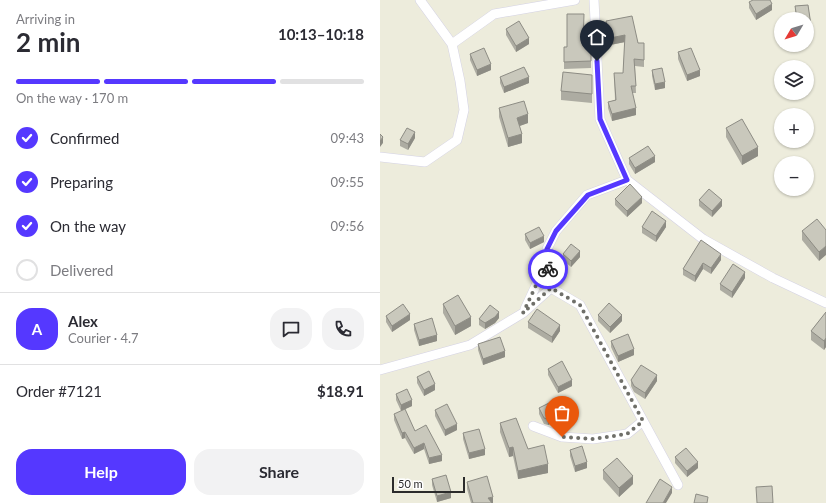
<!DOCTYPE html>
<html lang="en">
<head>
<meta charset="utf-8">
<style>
	body { margin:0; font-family:Lato,sans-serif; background:#f2f2f3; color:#2b2b33; height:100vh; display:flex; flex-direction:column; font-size:15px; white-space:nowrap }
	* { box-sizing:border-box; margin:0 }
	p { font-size:13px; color:#7c7c81 }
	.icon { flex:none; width:22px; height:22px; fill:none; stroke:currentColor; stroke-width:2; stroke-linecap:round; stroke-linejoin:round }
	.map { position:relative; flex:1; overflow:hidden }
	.details { display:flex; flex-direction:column; background:#fff; width:380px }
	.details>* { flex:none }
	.needle { width:26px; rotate:232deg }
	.controls { position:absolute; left:394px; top:12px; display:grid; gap:8px }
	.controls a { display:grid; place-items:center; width:40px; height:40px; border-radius:50%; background:#fff; box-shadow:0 1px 3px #0004; font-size:20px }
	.scale { position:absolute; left:12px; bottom:10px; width:73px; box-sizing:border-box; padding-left:4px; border:2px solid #2b2b2b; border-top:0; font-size:11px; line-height:14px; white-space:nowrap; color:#2b2b2b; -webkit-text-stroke:3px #fff; paint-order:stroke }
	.pin { position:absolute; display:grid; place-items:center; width:34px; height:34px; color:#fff; margin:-41px -17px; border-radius:50% 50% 50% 0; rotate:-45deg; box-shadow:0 0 4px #0007 }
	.pin .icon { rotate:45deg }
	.courier { position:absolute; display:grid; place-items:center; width:40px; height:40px; margin:-20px; border:3px solid #5538ff; border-radius:50%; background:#fff; color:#222; box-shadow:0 1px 5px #0007 }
	.head em { font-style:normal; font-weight:700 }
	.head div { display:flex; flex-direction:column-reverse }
	.head { display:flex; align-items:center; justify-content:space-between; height:68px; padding:0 16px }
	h1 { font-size:26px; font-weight:700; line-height:30px }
	.bar { display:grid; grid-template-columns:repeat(4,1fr); gap:6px 4px; align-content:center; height:48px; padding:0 16px }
	.bar i { height:5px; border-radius:3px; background:#e1e1e2 }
	.bar .on { background:#5538ff }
	.bar p { grid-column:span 4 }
	.line { display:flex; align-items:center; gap:10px; padding:0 16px; border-top:1px solid #e1e1e2 }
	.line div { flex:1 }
	.round { display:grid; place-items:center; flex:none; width:42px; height:42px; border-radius:16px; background:#f2f2f3 }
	ol { padding:0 16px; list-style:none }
	li { display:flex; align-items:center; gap:12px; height:44px }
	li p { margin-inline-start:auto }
	li .icon { padding:4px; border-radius:50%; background:#5538ff; color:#fff; stroke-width:4 }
	li:last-child { color:#7c7c81 }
	li i { width:22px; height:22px; border:2px solid #e1e1e2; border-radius:50% }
	.action { display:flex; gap:8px; margin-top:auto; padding:8px 16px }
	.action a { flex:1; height:46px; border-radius:16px; background:#5538ff; color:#fff; font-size:16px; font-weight:700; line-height:46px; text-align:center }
	.action a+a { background:#f2f2f3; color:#2b2b33 }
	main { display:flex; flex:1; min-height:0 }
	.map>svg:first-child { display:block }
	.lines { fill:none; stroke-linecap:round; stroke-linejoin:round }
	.minor-casing { stroke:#d4d2e4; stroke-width:10 }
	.minor { stroke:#fff; stroke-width:9 }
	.wall { fill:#adaca2 }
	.shaded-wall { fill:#8d8c84 }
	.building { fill:#c9c8bc; stroke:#8d8c84 }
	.done { stroke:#6f6f69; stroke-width:4; stroke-dasharray:0 7.2 }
	.route { stroke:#5538ff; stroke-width:5 }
</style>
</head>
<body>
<main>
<section class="details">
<div class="head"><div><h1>2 min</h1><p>Arriving in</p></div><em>10:13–10:18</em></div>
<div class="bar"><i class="on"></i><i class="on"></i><i class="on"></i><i></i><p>On the way · 170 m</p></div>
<ol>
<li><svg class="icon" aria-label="check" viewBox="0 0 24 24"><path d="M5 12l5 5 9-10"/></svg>Confirmed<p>09:43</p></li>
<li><svg class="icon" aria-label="check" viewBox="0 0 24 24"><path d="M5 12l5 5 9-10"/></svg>Preparing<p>09:55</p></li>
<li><svg class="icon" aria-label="check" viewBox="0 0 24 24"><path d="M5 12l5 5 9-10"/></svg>On the way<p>09:56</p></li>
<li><i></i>Delivered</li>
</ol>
<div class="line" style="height:72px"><b class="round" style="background:#5538ff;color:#fff">A</b><div><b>Alex</b><p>Courier · 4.7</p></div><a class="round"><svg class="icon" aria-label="chat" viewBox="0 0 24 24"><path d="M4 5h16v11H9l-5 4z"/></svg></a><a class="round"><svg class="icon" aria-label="phone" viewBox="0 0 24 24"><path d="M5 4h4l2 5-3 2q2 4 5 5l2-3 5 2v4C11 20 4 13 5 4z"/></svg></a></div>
<div class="line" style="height:52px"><div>Order #7121</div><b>$18.91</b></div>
<div class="action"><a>Help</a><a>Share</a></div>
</section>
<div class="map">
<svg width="446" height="503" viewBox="0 0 446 503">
	<rect width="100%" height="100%" fill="#edecdc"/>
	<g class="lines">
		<defs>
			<path id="minor" d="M214,0L220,119L247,180L323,239L393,278L446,303
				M72,44L114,14L195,0
				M0,157L45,162L77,140L84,110L80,81L72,44L40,0
				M145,309L159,279L170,266V259L167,249L176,231L207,195L247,180
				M0,370L90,345L143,313L171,288L200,305L298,485
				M153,426L182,437L213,439L247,434L263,421"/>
		</defs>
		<use href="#minor" class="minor-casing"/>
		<use href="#minor" class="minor"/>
	</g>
	<path class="wall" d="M369,2L392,10L376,20L369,8Z
		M428,5L431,25V31H427V19H416L415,6Z
		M226,21L258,43H264V67L255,66L256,93H252L256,115L232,121L228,108V102L235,100L234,73H243L245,42L230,45L226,28Z
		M126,29L149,44L136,52L126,35Z
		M203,46L211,61V68L184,69V47Z
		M298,52L320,76L307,81L298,59Z
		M90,54L111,70L97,76L90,60Z
		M272,70L285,88L275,90L272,76Z
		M212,75V103L181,100V91Z
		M120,77L149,83L124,93L120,83Z
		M119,108L148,123L139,126L142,143L128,147L119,117Z
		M346,128L378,156L362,165L346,137Z
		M35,138L28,150L20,146V140Z
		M249,158L275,162L255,174L249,164Z
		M235,199L262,203L247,217L235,205Z
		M319,200L342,206L332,217L319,206Z
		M262,227H286L276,242L262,233Z
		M446,230L439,261L422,240V231Z
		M145,234L164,242L150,249L145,240Z
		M321,240L341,260L331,274L323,269L315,282L303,275V269Z
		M183,254L200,257L191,267L183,260Z
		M365,278L352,298L340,290V284Z
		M63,304L91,326L75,335L63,313Z
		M446,312V347L444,350L431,340V331Z
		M218,315L242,321L230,333L218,321Z
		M6,316L30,320L12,332L6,322Z
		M119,318L115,323L105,329L99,325V319Z
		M148,322L180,331L172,343L148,328Z
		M34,324L57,341L39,346L34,330Z
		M231,341L254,355L238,362L231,347Z
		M98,344L125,357L103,365L98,350Z
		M168,369L192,386L178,393L168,375Z
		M37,377L55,390L44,396L37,383Z
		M251,380L277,381L265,399L254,392L251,386Z
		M16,394L32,406L21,411L16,400Z
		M159,408L184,417L168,425L164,424L159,414Z
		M55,410L77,430L65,436L55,416Z
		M14,414L35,431L62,461L49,464L44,449L34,454L25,438L22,439L14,420Z
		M120,423L168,473L138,479L133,456L129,457L120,432Z
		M83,433L105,455L89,459L83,439Z
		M190,450L207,468L195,472L190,456Z
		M295,457L318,468L307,477L295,463Z
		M223,470L253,484L239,497L223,479Z
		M52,479L71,498L57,502L52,485Z
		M87,482L113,503H91L87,489Z"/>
	<path class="shaded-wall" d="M392,4V10L376,20V14Z
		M245,35V42L230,45V38Z
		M149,38V44L136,52V46Z
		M111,64V70L97,76V70Z
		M320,70V76L307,81V75Z
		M149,77V83L124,93V87Z
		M285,82V88L275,90V84Z
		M256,108V115L232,121V114Z
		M148,114V123L137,127V118Z
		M35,132V138L28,150V144Z
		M142,134V143L128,147V138Z
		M3,137V143L0,147V141Z
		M378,147V156L362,165V156Z
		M275,156V162L255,174V168Z
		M262,197V203L247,217V211Z
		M342,200V206L332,217V211Z
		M286,221V227L276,242V236Z
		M164,236V242L150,249V243Z
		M446,246V255L439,261V252Z
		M200,251V257L191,267V261Z
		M341,254V260L331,274V268Z
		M323,263V269L315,282V276Z
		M365,272V278L352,298V292Z
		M119,312V318L115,323L105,329V323Z
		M30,314V320L12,332V326Z
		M242,315V321L230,333V327Z
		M91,317V326L75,335V326Z
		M180,325V331L172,343V337Z
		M57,335V341L39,346V340Z
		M446,338V347L444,350V341Z
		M254,349V355L238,362V356Z
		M125,351V357L103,365V359Z
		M277,375V381L265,399V393Z
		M192,380V386L178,393V387Z
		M55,384V390L44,396V390Z
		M32,400V406L21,411V405Z
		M184,411V417L168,425V419Z
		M77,424V430L65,436V430Z
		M25,432V438L22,439V433Z
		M44,443V449L34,454V448Z
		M133,447V456L129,457V448Z
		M105,449V455L89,459V453Z
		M62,455V461L49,464V458Z
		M207,462V468L195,472V466Z
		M318,462V468L307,477V471Z
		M168,464V473L138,479V471Z
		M253,476V484L239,497V488Z
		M292,487V493L286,503H283Z
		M71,492V498L57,502V496Z
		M113,497V503H108V498Z"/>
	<path class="building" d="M373,0H390L392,4L376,14L369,2Z
		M428,5L431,25H427V19H417L415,6Z
		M187,14H204L203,46H211V61L184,62V47H187Z
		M252,16L258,43H264V60L254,59L256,86H251L256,108L232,114L228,102L236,100L234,73H243L245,35L230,38L226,21Z
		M139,21L149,38L136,46L126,29Z
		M104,48L111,64L97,70L90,54Z
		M311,48L320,70L307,75L298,52Z
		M144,67L149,77L124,87L120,77Z
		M282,68L285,82L275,84L272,70Z
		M183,72L212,75V94L181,91Z
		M144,101L148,114L137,118L142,134L128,138L119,108Z
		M362,119L378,147L362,156L346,128Z
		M27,128L35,132L28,144L20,140Z
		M0,134L3,137L0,141Z
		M268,146L275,156L255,168L249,158Z
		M250,184L262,197L247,211L235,199Z
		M329,189L342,200L332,211L319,200Z
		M272,211L286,221L276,236L262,227Z
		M437,219L446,230V246L439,252L422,231Z
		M159,227L164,236L150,243L145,234Z
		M321,240L341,254L331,268L323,263L315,276L303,269Z
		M191,244L200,251L191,261L183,254Z
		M353,264L365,272L352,292L340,284Z
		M78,295L91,317L75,326L63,304Z
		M229,303L242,315L230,327L218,315Z
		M23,304L30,314L12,326L6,316Z
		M110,305L119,312L115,317L105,323L99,319Z
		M157,309L180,325L172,337L148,322Z
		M446,312V338L444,341L431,331Z
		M52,318L57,335L39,340L34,324Z
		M248,334L254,349L238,356L231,341Z
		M120,337L125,351L103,359L98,344Z
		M182,361L192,380L178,387L168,369Z
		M261,365L277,375L265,393L254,386L251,380Z
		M49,371L55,384L44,390L37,377Z
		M27,389L32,400L21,405L16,394Z
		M177,399L184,411L168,419L164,418L159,408Z
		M67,404L77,424L65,430L55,410Z
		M25,409L35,431L46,425L62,455L49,458L44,443L34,448L25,432L22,433L14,414Z
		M136,418L148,449L164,445L168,464L138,471L133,447L129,448L120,423Z
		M99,429L105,449L89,453L83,433Z
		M202,446L207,462L195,466L190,450Z
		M306,448L318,462L307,471L295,457Z
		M237,458L253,476L239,488L223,470Z
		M66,475L71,492L57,496L52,479Z
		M107,476L113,497L108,498L112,503H93L87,482Z
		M280,479L292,487L283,503H266Z
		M392,486L393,503H377L376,487Z
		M316,494L328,497L327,503H314Z"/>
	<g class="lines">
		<path class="done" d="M168,269L159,279L143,313L171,288L200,305L263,421L247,434L213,439L182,437"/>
		<path class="route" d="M168,269C173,263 169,255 167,249L176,231L208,195L247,180L220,119L217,61"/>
	</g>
</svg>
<div class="controls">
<a><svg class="needle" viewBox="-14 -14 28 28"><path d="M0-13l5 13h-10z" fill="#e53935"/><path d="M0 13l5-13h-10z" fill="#7c7c81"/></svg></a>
<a><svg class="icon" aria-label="layers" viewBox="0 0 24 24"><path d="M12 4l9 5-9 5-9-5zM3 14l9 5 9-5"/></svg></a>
<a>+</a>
<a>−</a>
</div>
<div class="scale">50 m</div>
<div class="pin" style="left:182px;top:437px;background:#ea580c"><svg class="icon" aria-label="bag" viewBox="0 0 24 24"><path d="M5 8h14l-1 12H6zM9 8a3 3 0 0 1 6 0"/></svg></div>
<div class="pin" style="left:217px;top:61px;background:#1f2937"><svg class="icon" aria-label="home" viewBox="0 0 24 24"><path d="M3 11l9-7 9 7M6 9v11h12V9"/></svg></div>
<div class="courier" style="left:168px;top:269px"><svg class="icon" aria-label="bike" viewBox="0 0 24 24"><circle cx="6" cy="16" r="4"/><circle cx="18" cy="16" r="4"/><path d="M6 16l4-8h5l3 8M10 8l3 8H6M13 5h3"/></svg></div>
</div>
</main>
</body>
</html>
